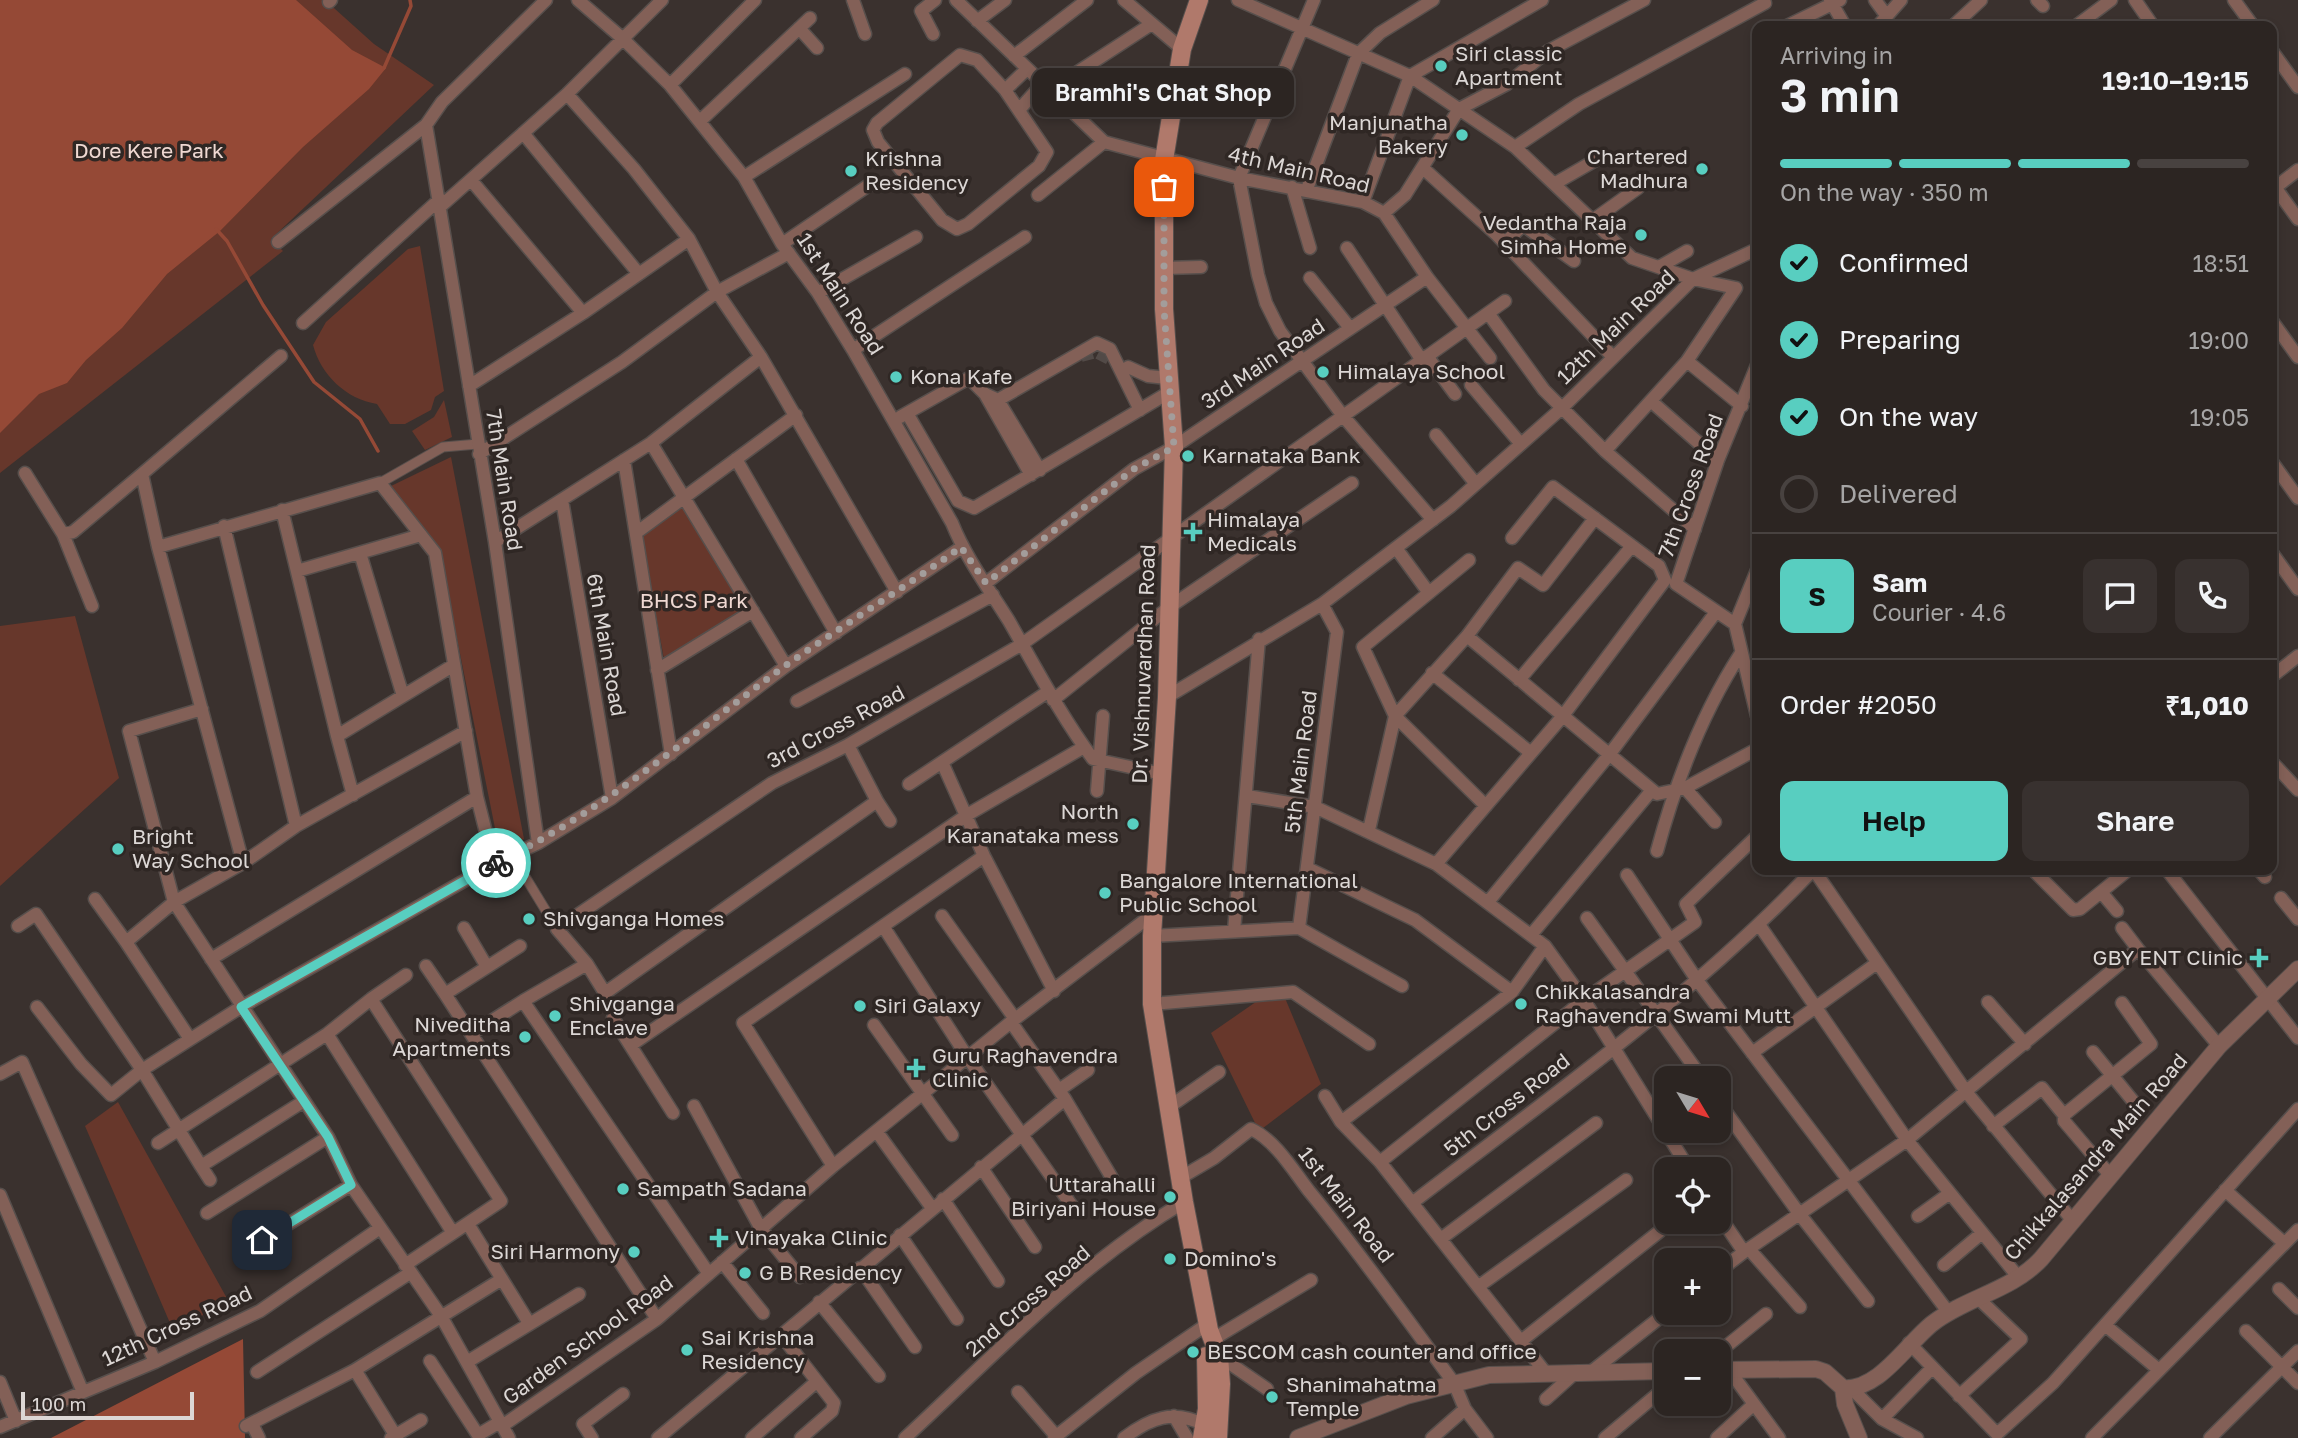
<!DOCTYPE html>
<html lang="en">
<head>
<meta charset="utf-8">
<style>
	body { margin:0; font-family:"Golos Text",sans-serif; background:#38312f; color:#f1f3f6; height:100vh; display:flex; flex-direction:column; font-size:26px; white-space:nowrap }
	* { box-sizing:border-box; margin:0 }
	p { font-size:23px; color:#a6a5a5 }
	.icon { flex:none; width:38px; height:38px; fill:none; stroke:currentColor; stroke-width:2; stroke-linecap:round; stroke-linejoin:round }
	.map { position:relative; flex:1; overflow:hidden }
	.panel { position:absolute; left:1752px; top:21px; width:525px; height:854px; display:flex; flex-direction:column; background:#2c2522; border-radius:14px; box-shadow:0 4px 10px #0003,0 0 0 2px #484240 }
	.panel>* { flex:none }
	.needle { width:46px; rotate:128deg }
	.controls { position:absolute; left:1654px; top:1066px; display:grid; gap:14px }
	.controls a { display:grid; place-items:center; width:77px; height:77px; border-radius:14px; background:#2c2522; box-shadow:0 4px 10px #0003,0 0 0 2px #484240; font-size:35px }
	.scale { position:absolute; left:21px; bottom:18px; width:173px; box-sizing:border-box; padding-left:7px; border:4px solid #dcd7d5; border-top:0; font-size:19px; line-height:24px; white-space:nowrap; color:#dcd7d5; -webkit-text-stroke:5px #2f2724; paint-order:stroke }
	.pin { position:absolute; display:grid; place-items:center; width:60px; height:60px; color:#fff; margin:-30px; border-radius:14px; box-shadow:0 4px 10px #0006 }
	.courier { position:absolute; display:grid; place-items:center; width:70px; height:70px; margin:-35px; border:5px solid #58cec0; border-radius:50%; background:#fff; color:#222; box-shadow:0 2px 9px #0007 }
	.bubble { position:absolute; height:49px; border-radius:14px; background:#2c2522; box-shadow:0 4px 10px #0003,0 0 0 2px #484240; font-size:23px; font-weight:600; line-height:49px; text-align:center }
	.overview em { font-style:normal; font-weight:600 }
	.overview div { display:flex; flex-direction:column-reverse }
	.overview { display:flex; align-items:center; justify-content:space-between; height:119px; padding:0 28px }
	h1 { font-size:46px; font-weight:600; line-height:52px }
	.bar { display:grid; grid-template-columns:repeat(4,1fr); gap:10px 7px; align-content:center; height:84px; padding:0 28px }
	.bar i { height:9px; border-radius:5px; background:#484240 }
	.bar .selected { background:#58cec0 }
	.bar p { grid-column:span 4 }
	.line { display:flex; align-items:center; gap:18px; padding:0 28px; border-top:2px solid #484240 }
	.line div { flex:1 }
	.round { display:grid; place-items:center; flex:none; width:74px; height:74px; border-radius:14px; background:#38312f }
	ol { padding:0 28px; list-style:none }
	li { display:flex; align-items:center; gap:21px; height:77px }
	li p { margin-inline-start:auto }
	li .icon { padding:7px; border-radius:50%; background:#58cec0; color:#111; stroke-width:4 }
	li:last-child { color:#a6a5a5 }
	li i { width:38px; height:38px; border:4px solid #484240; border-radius:50% }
	.action { display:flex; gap:14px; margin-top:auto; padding:14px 28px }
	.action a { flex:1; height:80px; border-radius:14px; background:#58cec0; color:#111; font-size:28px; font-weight:600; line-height:80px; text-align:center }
	.action a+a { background:#38312f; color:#f1f3f6 }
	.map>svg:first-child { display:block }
	.green { fill:#67372b }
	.water { fill:#954936 }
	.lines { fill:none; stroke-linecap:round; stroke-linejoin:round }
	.stream { stroke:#954936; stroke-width:3.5 }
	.minor-tunnel { stroke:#524a47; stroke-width:12; stroke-dasharray:12 6; stroke-linecap:butt }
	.pedestrian-casing { stroke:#574f4c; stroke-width:11 }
	.minor-casing { stroke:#574f4c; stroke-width:15 }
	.tertiary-casing { stroke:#574f4c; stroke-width:18 }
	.secondary-casing { stroke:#574f4c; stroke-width:20 }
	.pedestrian { stroke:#836057; stroke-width:9 }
	.minor { stroke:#836057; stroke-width:12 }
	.tertiary { stroke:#836057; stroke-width:16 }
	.secondary { stroke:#b0796b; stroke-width:18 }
	.done { stroke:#a39d9b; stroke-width:7; stroke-dasharray:0 12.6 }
	.route { stroke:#58cec0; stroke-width:9 }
	.poi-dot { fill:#58cec0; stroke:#2f2724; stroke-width:2.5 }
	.labels { text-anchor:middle; stroke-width:7; stroke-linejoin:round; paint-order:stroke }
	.poi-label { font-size:21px; fill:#dcd7d5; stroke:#2f2724; text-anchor:start }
	.park-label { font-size:21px; fill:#efd8d2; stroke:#2f2724 }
	.street-label { font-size:21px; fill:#dcd7d5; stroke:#2f2724 }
</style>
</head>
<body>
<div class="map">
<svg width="2298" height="1438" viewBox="0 0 2298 1438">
	<rect width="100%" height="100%" fill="#3a312e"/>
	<path class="green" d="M0,0H325L374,44L434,85L271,239L283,251L0,473Z
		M420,246L444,391L435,397L431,410L405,424H390L377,404C346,399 321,375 313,345L326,322L408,249Z
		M444,400L452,437L425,450L412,431L434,417Z
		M451,457L524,839L500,853L439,549L391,486Z
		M683,503L749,617L666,670L641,534Z
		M75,616L119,778L0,886V626Z
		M1263,997L1285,998L1321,1084L1259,1131L1211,1033Z
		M118,1102L229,1302L173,1330L85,1126Z"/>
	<path class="water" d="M0,0H296L352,50L386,68L369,89L303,147L220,231L167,274L122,328L86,360L67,383L39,394L0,433Z
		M243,1339L245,1438H51Z"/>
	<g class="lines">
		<path class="stream" d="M384,68L411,6L410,0
			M216,229L227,241L263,305L314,382L360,419L378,451"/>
		<path class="minor-tunnel" d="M1081,356L1096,352L1117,363"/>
		<defs>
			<path id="pedestrian" d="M380,483L443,447L478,444
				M512,855L557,929"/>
			<path id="minor" d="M578,0L622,38L670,85L744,177L782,244L818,293L853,350L952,523C966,558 989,589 1009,621C1036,668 1061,716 1093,759L1162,774
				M853,0L865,34
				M956,0L1104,142L1239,178L1363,202L1384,213L1427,277L1490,358
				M1124,0L1182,49
				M1314,0L1239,178L1258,275L1266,303L1280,331L1343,416L1433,520
				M1830,0L1845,26
				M1875,0L1886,15
				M2037,0L2043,6
				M2135,0L2153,26
				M2234,0L2253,26
				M329,2L331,0
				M977,21L1005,0
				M1787,26L1840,0
				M1878,26L1901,0
				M1953,26L1981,0
				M2076,26L2111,0
				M799,28L817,48
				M933,34L921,11L935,0
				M2272,51L2298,87
				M960,55L977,60L1005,90L1047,152L1039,166L968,224L957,229L942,220L878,142L873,130L877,123Z
				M1014,56L1087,0
				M670,85L755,0
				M1005,90L1027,69
				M1050,90L1150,25
				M567,94L634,169L689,239L717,292L761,357
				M1019,110L1043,83
				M700,121L810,18
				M426,125L495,542L538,843
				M523,133L639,274
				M1515,147L1579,104L1765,3L1764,0
				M1424,169L1497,235L1613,357
				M744,177L905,74
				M471,180L583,313
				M2272,183L2298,219
				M1554,184L1601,157
				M1292,187L1310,248
				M1307,189L1358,54L1380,33L1433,0
				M2272,190L2298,170
				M1038,195L1104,142
				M1363,202L1410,76L1542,0
				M441,206L567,94L662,0
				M1384,213L1405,195L1459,109L1507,84L1548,51L1644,0
				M1593,220L1638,188
				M278,242L426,125L442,102L546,0
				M1505,243L1523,225L1574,261
				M782,244L869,185
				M1347,248L1421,359
				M1659,267L1687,251
				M1164,268L1201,267
				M1310,278L1350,328
				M818,293L916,237
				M1488,313L1544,390L1605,451L1695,529
				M2272,321L2298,357
				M303,323L440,199
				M853,350L1025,237
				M1427,356L1455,394
				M1687,361L1742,406
				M1757,365L1718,460L1676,584L1735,624L1757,716
				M1128,367L1148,376L1167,378
				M1471,385L1520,443
				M469,386L583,313L689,239
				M985,394L1031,475
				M998,400L1097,343L1110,349L1140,410
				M1652,402L1718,460
				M907,413L958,501L974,508L1168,393
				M900,417L969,378L985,394L998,400L1040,470
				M1436,435L1476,484
				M651,443L786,666
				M1605,451L1687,361L1736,288L1693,279L1757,249
				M479,454L622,362L717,292L789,253
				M736,459L836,633
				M624,460L671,754
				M2272,462L2298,498
				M25,473L63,534L73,532L142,474
				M562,500L612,798
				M282,510L337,736L454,665
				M224,526L296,826
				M636,533L796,415
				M63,534L92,606
				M495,542L651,443L761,357L897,592
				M158,547L142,474L281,356
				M1396,548L1429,593
				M360,553L403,696
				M2272,553L2298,589
				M1469,560L1363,647L1395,716L1486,806
				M297,571L421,535
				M986,583L1134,469L1174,447L1427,277
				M1735,624L1757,570
				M1467,636L1657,794L1685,788L1757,749
				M657,670L753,611
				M2272,670L2275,674L2298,656
				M1432,673L1531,753
				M1519,680L1632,546
				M1167,697L1322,604L1451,506L1562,408L1693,279L1632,258L1515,147L1410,76L1238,0
				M1053,700L1168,608L1352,483
				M797,701L993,595
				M337,736L353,795
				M848,745L877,801L605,993L587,964L557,929L772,783L848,745L1022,644L1505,301
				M942,762L984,856L1054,991
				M2272,762L2298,790
				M909,784L1049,691
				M1685,788L1715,822
				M1097,791L1103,716
				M1247,796L1315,807L1436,864L1545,946L1584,1000L1689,1169
				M877,801L890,821
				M1369,830L1395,716L1467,636L1518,568L1543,585L1595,518
				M1657,851C1676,781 1702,713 1741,653
				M243,863L296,826L466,731
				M494,864L477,797L435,553L380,483L158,547L243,863L174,902L328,1137L351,1185L441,1316L509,1438
				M1436,864L1562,717L1665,580L1659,566L1553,487L1512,538
				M1307,868L1415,920L1512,992
				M1814,870L1967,1093L2073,1221
				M2033,870L2073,910L2080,909L2128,870
				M2167,870L2298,1038
				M2259,870L2265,877
				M1627,875L1697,980L1949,1313
				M2101,892L2117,911
				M2281,898L2298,919
				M95,899L126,942
				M1488,902L1609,755L1716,612
				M942,916L1015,1019
				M1587,918L1702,1078
				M18,926L36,914L142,1070L201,1166L304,1101
				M883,926L968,1058L1072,1206
				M1760,926L1907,1140L2019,1278
				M464,928L487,967
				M1299,928L1337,632L1322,604
				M2122,928L2138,949
				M1234,931L1259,639
				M1531,935L1652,790
				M1152,936L1299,928L1402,986
				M520,946L445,994L657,1319
				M211,959L477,797
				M587,964L523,1001L709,1274
				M426,966L445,994
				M371,999L406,975
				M1988,1002L2025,1044
				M1152,1004L1293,992L1369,1044
				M37,1007L81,1064L111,1095L142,1070L241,1007L494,864L538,843L612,798L786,666L962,547
				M613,1018L673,1113
				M1011,1022L1065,1099L1112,1178
				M874,1025L952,1135
				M327,1034L453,1233
				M471,1034L523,1001
				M190,1039L126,942L174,902L129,731L202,709
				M631,1045L967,815L1084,747
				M2093,1052L2133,1101
				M1752,1053L1877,963
				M0,1074L22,1062L155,1362
				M1059,1090L1088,1070
				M1325,1096L1341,1122
				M1718,1101L1801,1216L1868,1301
				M694,1106L761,1229L800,1277
				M1169,1107L1219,1072
				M2064,1115L2151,1044L2122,1003
				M1993,1126L2042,1088L2064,1115V1121L2110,1175
				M877,1132L932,1208
				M158,1143L327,1034L371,999L501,1201L405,1265
				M1380,1162L1584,1000L1695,922L1686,904L1757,836
				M201,1166L210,1180
				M833,1166L743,1023L984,856
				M981,1167L1035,1247
				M1180,1178L1214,1158L1251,1129C1275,1140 1293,1170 1309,1191C1360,1253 1406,1318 1454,1383L1465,1409L1487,1438
				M2225,1190L2284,1243
				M0,1195L82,1390
				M943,1199L998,1281
				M1412,1203C1550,1097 1693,996 1813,870
				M207,1213L328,1137
				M1718,1214L1744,1252L1907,1140L2138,949L2219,1046
				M1918,1216L1950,1193
				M468,1224L529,1323
				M900,1235L957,1319
				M1442,1238L1596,1123
				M1749,1249L1800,1307
				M240,1254L351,1185
				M722,1262L763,1313
				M1944,1265L1982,1233
				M860,1268L915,1347
				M1718,1272L1744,1252
				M1479,1286L1626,1180
				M2279,1289L2298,1308
				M819,1302L879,1376
				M2105,1325L2159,1370
				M2246,1331L2298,1383
				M781,1335L834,1403L832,1411L801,1438
				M1215,1338L1311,1280
				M1521,1341L1660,1231
				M1909,1343L1997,1434L2053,1383L2298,1109
				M1718,1353L1766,1314
				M1219,1356L1267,1389
				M430,1361L478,1435L500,1422
				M467,1362L579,1294
				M355,1370L397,1438
				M257,1372L410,1273
				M1545,1372L1380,1162L1341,1122L1512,992L1545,946
				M1591,1372L1667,1312
				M0,1382L16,1421
				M1851,1388L1882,1419L1917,1438
				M1018,1392L1056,1436
				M1959,1396L2021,1339L1980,1300
				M1546,1399L1576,1372
				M1754,1404L1779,1438
				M1174,1416L1187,1438
				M1882,1419L1932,1368
				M252,1424L259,1438
				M246,1426L355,1370L502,1279
				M502,1426L657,1319L833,1166L1011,1022L1153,914
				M0,1427L155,1362L260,1311L380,1228
				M391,1438L421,1420
				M592,1438L583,1424L623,1394
				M658,1438L1065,1099
				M752,1438L815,1383
				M905,1438C994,1356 1080,1263 1184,1202
				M1054,1438L1136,1373L1209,1323
				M1124,1438C1150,1418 1173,1409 1205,1425
				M1432,1438L1465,1409
				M1605,1438L1661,1391L1665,1371
				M1717,1438L1754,1404L1729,1370
				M2092,1438L2298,1230
				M2210,1438L2298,1351"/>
			<path id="tertiary" d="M1718,1370L1816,1369L1825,1372L1843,1388C1879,1391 1907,1343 1933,1323C1967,1297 2011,1291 2041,1259L2219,1046L2298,969
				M1843,1388L1845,1404L1859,1438
				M1298,1438L1406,1396L1489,1375L1666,1371"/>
			<path id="secondary" d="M1199,0L1182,49L1164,160V309L1174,447L1167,697L1152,936V1004L1184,1202L1209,1330L1219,1356L1221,1384L1218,1438
				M1202,1438L1207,1409L1206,1356"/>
		</defs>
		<use href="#pedestrian" class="pedestrian-casing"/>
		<use href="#minor" class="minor-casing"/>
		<use href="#tertiary" class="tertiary-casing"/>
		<use href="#secondary" class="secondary-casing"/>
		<use href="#pedestrian" class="pedestrian"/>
		<use href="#minor" class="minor"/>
		<use href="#tertiary" class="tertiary"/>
		<use href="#secondary" class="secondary"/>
	</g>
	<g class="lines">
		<path class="done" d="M496,863C603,812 690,735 785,666C843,625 904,588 961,547L986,583L1134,469L1174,447L1164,309V187"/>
		<path class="route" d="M262,1240L351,1185L328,1137L241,1007L496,863"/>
	</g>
	<g class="poi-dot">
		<circle cx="1441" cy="66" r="7"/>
		<circle cx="1462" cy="135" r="7"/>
		<circle cx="1702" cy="169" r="7"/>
		<circle cx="851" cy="171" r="7"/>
		<circle cx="1641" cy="235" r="7"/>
		<circle cx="1323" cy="372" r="7"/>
		<circle cx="896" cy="377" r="7"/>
		<circle cx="1188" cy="456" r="7"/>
		<path d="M1189.5 521.5h7v7h7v7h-7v7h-7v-7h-7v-7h7z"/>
		<circle cx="1133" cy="824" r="7"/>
		<circle cx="118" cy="849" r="7"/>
		<circle cx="1105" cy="893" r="7"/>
		<circle cx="529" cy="919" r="7"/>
		<path d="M2255.5 947.5h7v7h7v7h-7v7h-7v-7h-7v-7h7z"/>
		<circle cx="1521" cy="1004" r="7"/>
		<circle cx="860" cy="1006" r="7"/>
		<circle cx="555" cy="1016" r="7"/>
		<circle cx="525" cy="1037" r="7"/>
		<path d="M912.5 1057.5h7v7h7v7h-7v7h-7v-7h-7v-7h7z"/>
		<circle cx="623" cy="1189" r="7"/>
		<circle cx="1170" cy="1197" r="7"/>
		<path d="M715.5 1227.5h7v7h7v7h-7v7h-7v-7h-7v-7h7z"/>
		<circle cx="634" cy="1252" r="7"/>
		<circle cx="1170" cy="1259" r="7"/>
		<circle cx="745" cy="1273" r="7"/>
		<circle cx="687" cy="1350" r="7"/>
		<circle cx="1193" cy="1352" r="7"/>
		<circle cx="1272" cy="1397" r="7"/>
	</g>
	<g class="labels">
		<g class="poi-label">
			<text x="1455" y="61">Siri classic<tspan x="1455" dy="24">Apartment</tspan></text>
			<text x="1448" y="130" text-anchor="end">Manjunatha<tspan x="1448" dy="24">Bakery</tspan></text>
			<text x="1688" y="164" text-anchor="end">Chartered<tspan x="1688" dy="24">Madhura</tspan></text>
			<text x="865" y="166">Krishna<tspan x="865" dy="24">Residency</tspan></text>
			<text x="1627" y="230" text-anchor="end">Vedantha Raja<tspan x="1627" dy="24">Simha Home</tspan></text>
			<text x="1337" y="379">Himalaya School</text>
			<text x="910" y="384">Kona Kafe</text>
			<text x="1202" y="463">Karnataka Bank</text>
			<text x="1207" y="527">Himalaya<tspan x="1207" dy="24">Medicals</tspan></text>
			<text x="1119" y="819" text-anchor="end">North<tspan x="1119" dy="24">Karanataka mess</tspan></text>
			<text x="132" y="844">Bright<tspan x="132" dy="24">Way School</tspan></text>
			<text x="1119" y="888">Bangalore International<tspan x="1119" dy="24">Public School</tspan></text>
			<text x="543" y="926">Shivganga Homes</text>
			<text x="2243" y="965" text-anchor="end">GBY ENT Clinic</text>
			<text x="1535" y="999">Chikkalasandra<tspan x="1535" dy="24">Raghavendra Swami Mutt</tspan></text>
			<text x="569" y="1011">Shivganga<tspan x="569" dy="24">Enclave</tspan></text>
			<text x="874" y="1013">Siri Galaxy</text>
			<text x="511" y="1032" text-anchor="end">Niveditha<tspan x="511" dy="24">Apartments</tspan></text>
			<text x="932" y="1063">Guru Raghavendra<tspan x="932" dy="24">Clinic</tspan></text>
			<text x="1156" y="1192" text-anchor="end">Uttarahalli<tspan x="1156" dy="24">Biriyani House</tspan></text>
			<text x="637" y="1196">Sampath Sadana</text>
			<text x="735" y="1245">Vinayaka Clinic</text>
			<text x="620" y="1259" text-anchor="end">Siri Harmony</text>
			<text x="1184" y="1266">Domino's</text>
			<text x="759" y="1280">G B Residency</text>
			<text x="701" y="1345">Sai Krishna<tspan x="701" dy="24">Residency</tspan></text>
			<text x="1207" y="1359">BESCOM cash counter and office</text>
			<text x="1286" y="1392">Shanimahatma<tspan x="1286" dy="24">Temple</tspan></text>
		</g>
		<g class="park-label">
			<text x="149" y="158">Dore Kere Park</text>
			<text x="694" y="608">BHCS Park</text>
		</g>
		<g class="street-label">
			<text transform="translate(1299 170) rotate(13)" y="7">4th Main Road</text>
			<text transform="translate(840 294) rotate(57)" y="7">1st Main Road</text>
			<text transform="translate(1616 327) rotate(-44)" y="7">12th Main Road</text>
			<text transform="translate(1263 364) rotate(-34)" y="7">3rd Main Road</text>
			<text transform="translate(504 480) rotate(81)" y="7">7th Main Road</text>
			<text transform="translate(1691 486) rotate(-70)" y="7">7th Cross Road</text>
			<text transform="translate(606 645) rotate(80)" y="7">6th Main Road</text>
			<text transform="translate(1144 664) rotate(-88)" y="7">Dr. Vishnuvardhan Road</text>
			<text transform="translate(836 727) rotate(-28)" y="7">3rd Cross Road</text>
			<text transform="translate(1301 762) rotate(-83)" y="7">5th Main Road</text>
			<text transform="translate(1507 1105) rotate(-38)" y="7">5th Cross Road</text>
			<text transform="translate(2096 1157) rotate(-49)" y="7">Chikkalasandra Main Road</text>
			<text transform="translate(1346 1205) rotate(52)" y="7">1st Main Road</text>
			<text transform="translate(1028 1301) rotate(-41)" y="7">2nd Cross Road</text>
			<text transform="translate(177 1326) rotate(-25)" y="7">12th Cross Road</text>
			<text transform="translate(588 1340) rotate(-36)" y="7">Garden School Road</text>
		</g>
	</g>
</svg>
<div class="controls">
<a><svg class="needle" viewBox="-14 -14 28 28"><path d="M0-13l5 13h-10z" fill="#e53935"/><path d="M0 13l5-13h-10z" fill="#a6a5a5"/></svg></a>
<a><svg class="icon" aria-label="locate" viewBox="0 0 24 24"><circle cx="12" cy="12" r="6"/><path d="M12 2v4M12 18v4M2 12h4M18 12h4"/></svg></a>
<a>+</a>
<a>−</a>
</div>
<div class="scale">100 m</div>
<div class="pin" style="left:1164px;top:187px;background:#ea580c"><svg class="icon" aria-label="bag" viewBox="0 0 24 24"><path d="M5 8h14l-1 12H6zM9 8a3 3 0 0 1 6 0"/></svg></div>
<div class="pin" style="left:262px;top:1240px;background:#1f2937"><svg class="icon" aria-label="home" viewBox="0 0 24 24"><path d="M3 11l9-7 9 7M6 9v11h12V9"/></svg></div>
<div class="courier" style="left:496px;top:863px"><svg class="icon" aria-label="bike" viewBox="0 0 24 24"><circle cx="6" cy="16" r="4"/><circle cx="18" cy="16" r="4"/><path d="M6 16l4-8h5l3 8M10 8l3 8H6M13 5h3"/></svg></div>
<div class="bubble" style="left:1032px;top:68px;width:262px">Bramhi's Chat Shop</div>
<section class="panel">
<div class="overview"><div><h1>3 min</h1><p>Arriving in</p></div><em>19:10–19:15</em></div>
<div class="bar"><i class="selected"></i><i class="selected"></i><i class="selected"></i><i></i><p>On the way · 350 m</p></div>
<ol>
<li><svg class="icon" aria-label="check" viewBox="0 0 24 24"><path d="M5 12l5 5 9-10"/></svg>Confirmed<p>18:51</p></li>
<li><svg class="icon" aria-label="check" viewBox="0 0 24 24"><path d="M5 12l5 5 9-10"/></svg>Preparing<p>19:00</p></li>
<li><svg class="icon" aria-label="check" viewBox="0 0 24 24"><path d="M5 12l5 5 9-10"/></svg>On the way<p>19:05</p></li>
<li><i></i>Delivered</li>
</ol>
<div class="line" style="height:126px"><b class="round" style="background:#58cec0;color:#111">S</b><div><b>Sam</b><p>Courier · 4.6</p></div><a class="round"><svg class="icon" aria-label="chat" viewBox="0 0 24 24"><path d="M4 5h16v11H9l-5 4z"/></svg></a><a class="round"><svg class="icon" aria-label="phone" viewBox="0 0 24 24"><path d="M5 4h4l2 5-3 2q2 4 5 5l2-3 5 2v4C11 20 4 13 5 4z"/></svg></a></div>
<div class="line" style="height:91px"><div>Order #2050</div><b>₹1,010</b></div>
<div class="action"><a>Help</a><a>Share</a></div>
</section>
</div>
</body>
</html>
